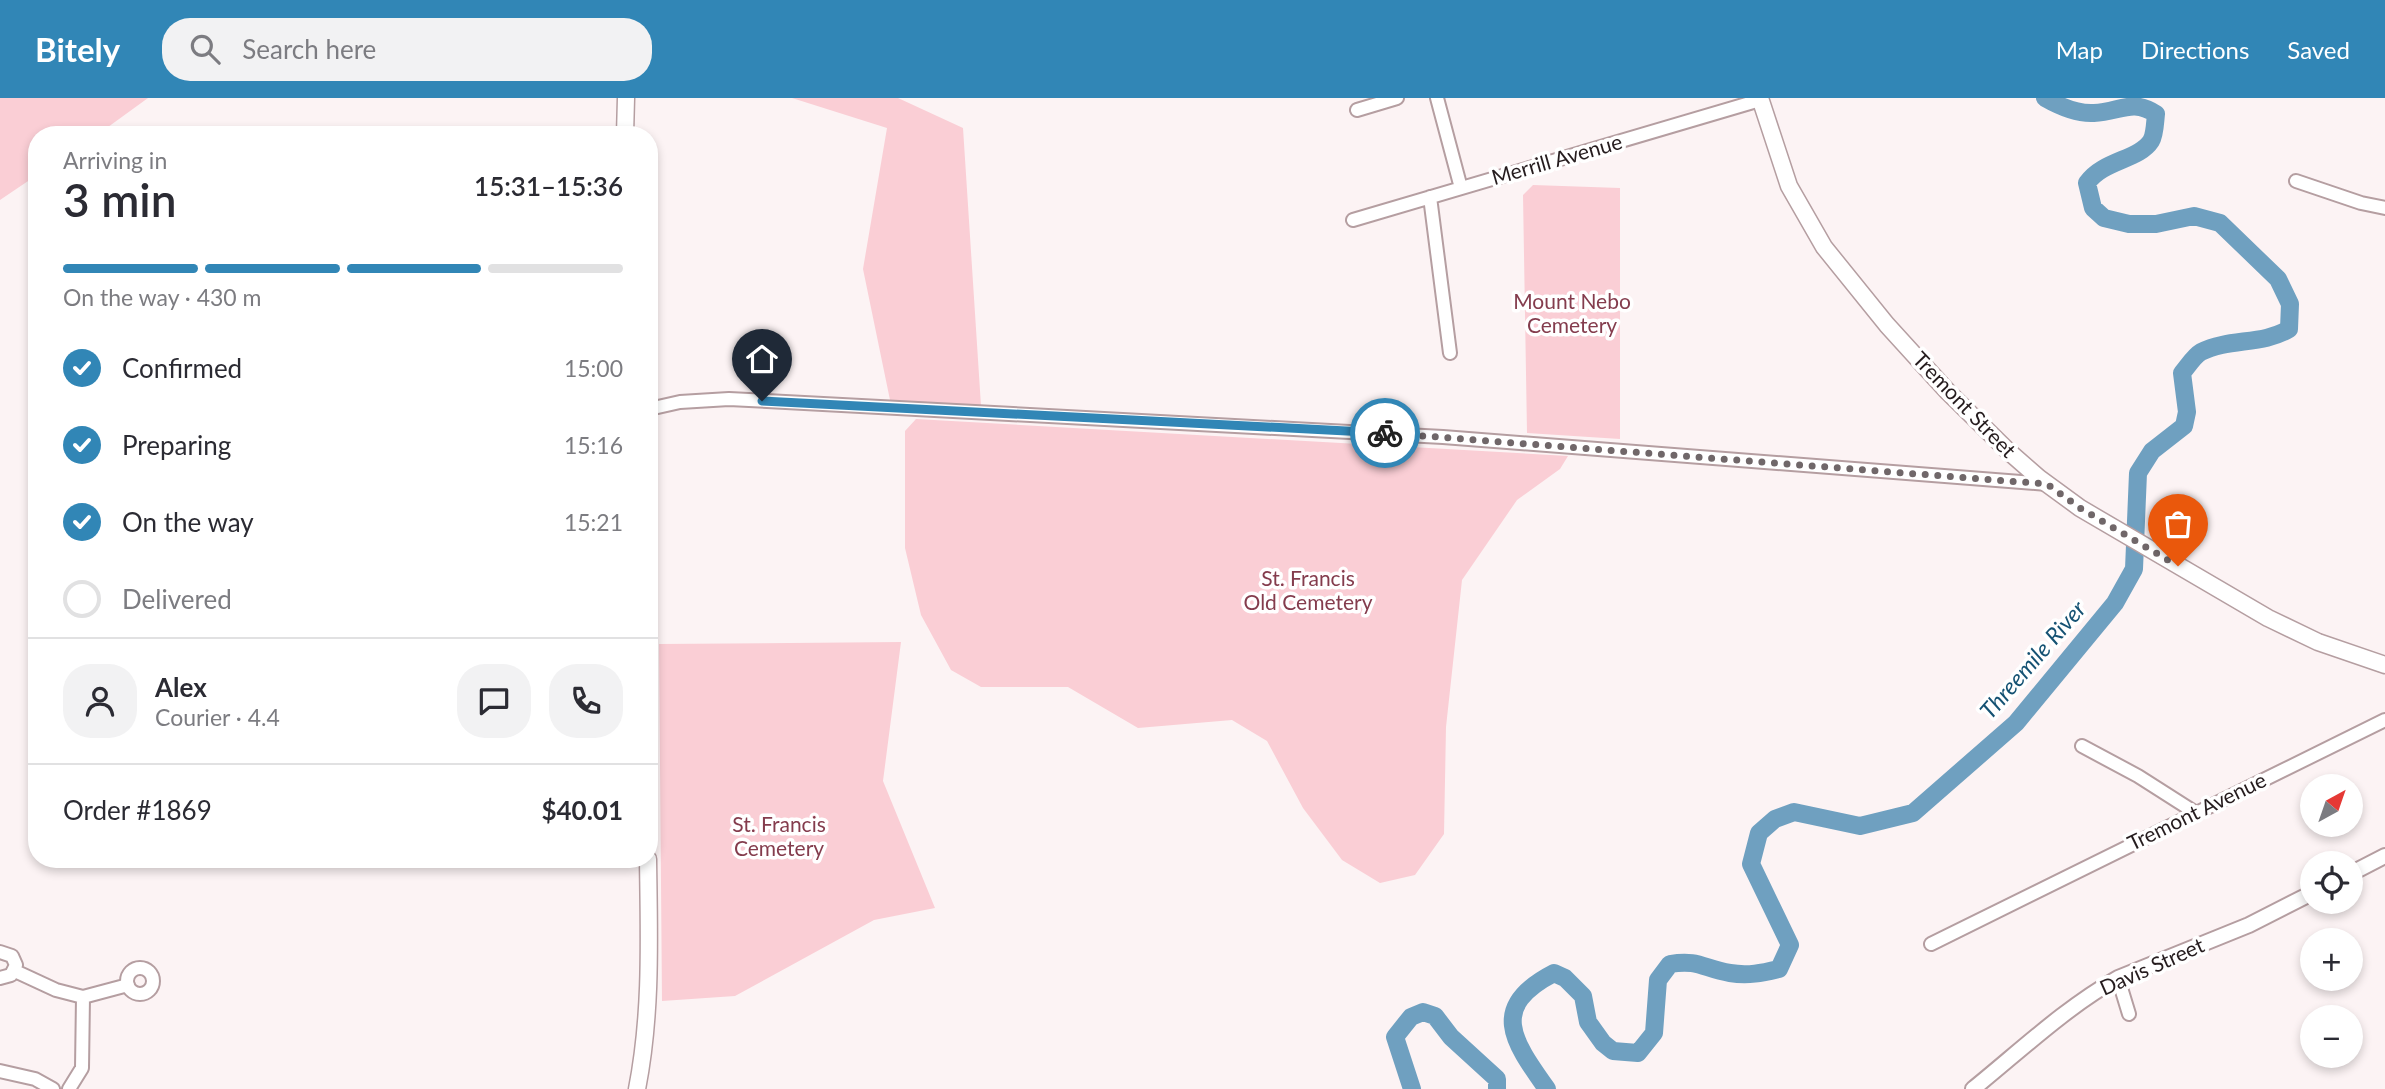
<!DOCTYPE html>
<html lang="en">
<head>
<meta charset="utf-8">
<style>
	body { margin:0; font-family:Lato,sans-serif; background:#f2f2f3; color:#2b2b33; height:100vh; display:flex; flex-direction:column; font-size:26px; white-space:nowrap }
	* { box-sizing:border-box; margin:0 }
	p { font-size:23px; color:#7c7c81 }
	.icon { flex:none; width:38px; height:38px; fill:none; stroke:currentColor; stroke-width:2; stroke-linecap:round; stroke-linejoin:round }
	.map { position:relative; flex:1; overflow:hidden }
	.panel { position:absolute; left:28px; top:28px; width:630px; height:742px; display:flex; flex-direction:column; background:#fff; border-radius:28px; box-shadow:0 4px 10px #0003 }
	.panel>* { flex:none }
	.needle { width:46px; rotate:40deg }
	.controls { position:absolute; left:2300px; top:676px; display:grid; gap:14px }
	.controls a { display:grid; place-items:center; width:63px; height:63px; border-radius:50%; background:#fff; box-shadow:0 4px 10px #0003; font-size:35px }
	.pin { position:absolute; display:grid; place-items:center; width:60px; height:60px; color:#fff; margin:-72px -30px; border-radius:50% 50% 50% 0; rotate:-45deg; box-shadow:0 0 7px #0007 }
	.pin .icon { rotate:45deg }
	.courier { position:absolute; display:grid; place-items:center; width:70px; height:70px; margin:-35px; border:5px solid #3186b6; border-radius:50%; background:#fff; color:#222; box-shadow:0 2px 9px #0007 }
	.overview em { font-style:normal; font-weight:600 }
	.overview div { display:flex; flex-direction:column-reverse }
	.overview { display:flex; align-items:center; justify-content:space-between; height:119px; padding:0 35px }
	h1 { font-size:46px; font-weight:600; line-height:52px }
	.bar { display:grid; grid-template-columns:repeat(4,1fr); gap:10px 7px; align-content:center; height:84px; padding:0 35px }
	.bar i { height:9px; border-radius:5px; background:#e1e1e2 }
	.bar .on { background:#3186b6 }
	.bar p { grid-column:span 4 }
	.line { display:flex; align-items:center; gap:18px; padding:0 35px; border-top:2px solid #e1e1e2 }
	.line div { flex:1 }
	.round { display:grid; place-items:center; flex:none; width:74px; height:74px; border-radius:28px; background:#f2f2f3 }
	ol { padding:0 35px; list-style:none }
	li { display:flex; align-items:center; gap:21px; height:77px }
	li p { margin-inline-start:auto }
	li .icon { padding:7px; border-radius:50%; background:#3186b6; color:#fff; stroke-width:4 }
	li:last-child { color:#7c7c81 }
	li i { width:38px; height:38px; border:4px solid #e1e1e2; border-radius:50% }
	header { display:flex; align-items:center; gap:42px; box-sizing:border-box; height:98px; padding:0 35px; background:#3186b6; color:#fff }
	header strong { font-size:33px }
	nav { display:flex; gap:38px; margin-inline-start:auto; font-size:24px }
	.search { width:490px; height:63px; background:#f2f2f3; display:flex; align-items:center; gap:18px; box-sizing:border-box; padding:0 24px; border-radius:28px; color:#7c7c81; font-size:26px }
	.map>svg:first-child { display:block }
	.green { fill:#faced5 }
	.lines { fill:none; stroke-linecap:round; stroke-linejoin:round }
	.river { stroke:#6fa0c0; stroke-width:18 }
	.minor-casing { stroke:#b59ea1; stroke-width:16 }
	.tertiary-casing { stroke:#b59ea1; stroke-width:18 }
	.secondary-casing { stroke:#b59ea1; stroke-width:19 }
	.minor { stroke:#fff; stroke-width:12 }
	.tertiary { stroke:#fff; stroke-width:14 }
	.secondary { stroke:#fff; stroke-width:16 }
	.done { stroke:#706769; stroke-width:7; stroke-dasharray:0 12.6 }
	.route { stroke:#3186b6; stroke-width:9 }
	.labels { text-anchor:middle; stroke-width:7; stroke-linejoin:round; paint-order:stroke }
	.street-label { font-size:21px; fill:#251c1e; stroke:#fff }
	.park-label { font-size:21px; fill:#843c4d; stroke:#fff }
	.water-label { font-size:23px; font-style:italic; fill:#155273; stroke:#fff }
</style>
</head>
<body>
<header>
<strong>Bitely</strong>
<div class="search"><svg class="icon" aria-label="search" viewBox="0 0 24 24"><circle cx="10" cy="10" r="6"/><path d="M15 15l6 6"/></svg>Search here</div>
<nav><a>Map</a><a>Directions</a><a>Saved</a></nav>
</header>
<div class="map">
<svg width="2385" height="991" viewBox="0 0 2385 991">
	<rect width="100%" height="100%" fill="#fcf3f4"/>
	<path class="green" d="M0,0H148L97,37H37V77L0,102Z
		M792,0H898L963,30L981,308L890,302L863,171L887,30Z
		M1533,87L1620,90V341L1527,335L1523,97Z
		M916,321L1568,358L1560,371L1517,402L1462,482L1446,629L1444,736L1415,777L1380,785L1342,762L1303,710L1267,643L1232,622L1138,630L1068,589H981L951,572L921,517L905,450V333Z
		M901,544L883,683L935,810L874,822L735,898L662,903L659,546Z"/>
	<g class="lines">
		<path class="river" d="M1412,991L1395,939L1411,919L1423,914L1435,918L1451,939L1497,981V991
			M1547,991C1513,943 1488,909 1554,875L1565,880L1583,898L1588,924L1603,945L1613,953L1638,955L1654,935L1658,882L1670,866C1699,861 1704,871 1730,875C1748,878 1762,875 1779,871L1790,847L1751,766L1759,735L1775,721L1794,714L1860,728L1913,715L2016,625L2115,505L2134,471L2138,375L2152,353L2184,328L2187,314L2182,275C2188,268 2194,258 2201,254C2229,240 2263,247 2289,231L2290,206L2278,181L2220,125L2194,118L2156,126H2129L2104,120L2093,110L2087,85C2103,62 2139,62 2151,43C2155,37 2155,24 2156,16C2132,0 2120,14 2094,15C2078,16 2059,8 2045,0"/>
		<defs>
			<path id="minor" d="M1437,0L1461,90
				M1357,12L1397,0
				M2296,83L2361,105L2385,110
				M1430,99L1450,255
				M1353,122L1760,2
				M649,311L680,304L729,301L1443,339L2047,386
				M2082,648L2138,678L2196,715
				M1931,846L2385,622
				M0,854L12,858L16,867L11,877L0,880
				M127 883a13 13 0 1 1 26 0a13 13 0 1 1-26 0Z
				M15,873L56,892L83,899L128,887
				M2118,880L2129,916
				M0,973L35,981L53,991
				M69,991L82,970L83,899"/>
			<path id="tertiary" d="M2350,776L2385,758
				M1973,991C2020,953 2065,910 2118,880L2249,827L2312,795"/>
			<path id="secondary" d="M1760,0L1789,88L1824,149L1887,227L1948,294L2007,352L2039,380L2080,410L2268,520L2318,544L2385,567
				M625,37L626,0
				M637,991C652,915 649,838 648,761"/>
		</defs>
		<use href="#minor" class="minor-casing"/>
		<use href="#tertiary" class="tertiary-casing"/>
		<use href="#secondary" class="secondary-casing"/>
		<use href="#minor" class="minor"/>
		<use href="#tertiary" class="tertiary"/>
		<use href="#secondary" class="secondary"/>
	</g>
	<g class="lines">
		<path class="done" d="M1385,335L2047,386L2080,410L2178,468"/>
		<path class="route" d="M762,303L1385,335"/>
	</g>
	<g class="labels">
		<g class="street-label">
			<text transform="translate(1557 62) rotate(-16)" y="7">Merrill Avenue</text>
			<text transform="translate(1964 307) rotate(46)" y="7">Tremont Street</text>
			<text transform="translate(2197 714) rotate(-26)" y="7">Tremont Avenue</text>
			<text transform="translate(2152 869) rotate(-24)" y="7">Davis Street</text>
		</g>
		<g class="park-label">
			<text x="1572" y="211">Mount Nebo<tspan x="1572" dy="24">Cemetery</tspan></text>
			<text x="1308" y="488">St. Francis<tspan x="1308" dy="24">Old Cemetery</tspan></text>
			<text x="779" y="734">St. Francis<tspan x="779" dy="24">Cemetery</tspan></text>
		</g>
		<g class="water-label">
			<text transform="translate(2033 562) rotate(-49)" y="8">Threemile River</text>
		</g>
	</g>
</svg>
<div class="controls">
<a><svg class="needle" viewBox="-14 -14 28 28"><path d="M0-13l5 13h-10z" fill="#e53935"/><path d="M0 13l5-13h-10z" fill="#7c7c81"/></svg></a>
<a><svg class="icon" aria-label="locate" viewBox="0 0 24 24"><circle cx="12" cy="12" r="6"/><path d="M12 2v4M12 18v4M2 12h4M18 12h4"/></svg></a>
<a>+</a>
<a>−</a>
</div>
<div class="pin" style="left:2178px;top:468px;background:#ea580c"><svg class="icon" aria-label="bag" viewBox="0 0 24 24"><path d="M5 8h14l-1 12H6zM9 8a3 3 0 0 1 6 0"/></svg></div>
<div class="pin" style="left:762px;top:303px;background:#1f2937"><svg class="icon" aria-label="home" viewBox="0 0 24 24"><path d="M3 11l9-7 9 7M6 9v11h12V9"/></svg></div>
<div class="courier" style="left:1385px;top:335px"><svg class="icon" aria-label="bike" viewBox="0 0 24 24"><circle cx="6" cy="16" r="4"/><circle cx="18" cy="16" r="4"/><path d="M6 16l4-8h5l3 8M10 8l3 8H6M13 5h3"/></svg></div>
<section class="panel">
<div class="overview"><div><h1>3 min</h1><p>Arriving in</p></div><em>15:31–15:36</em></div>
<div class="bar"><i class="on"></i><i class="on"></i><i class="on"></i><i></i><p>On the way · 430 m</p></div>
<ol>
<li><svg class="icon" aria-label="check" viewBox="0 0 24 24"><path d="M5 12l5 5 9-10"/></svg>Confirmed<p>15:00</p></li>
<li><svg class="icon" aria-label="check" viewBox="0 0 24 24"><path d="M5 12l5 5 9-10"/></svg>Preparing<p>15:16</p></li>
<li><svg class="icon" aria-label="check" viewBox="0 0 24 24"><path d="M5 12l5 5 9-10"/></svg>On the way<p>15:21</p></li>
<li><i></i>Delivered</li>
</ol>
<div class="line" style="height:126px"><a class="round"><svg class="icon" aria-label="person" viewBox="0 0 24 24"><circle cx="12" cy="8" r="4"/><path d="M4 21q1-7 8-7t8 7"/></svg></a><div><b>Alex</b><p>Courier · 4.4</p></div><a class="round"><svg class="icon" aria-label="chat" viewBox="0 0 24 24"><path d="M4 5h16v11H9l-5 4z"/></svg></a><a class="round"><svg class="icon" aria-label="phone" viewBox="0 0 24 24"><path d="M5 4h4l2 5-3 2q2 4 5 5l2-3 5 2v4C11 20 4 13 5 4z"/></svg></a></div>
<div class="line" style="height:91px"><div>Order #1869</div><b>$40.01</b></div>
</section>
</div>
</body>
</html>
